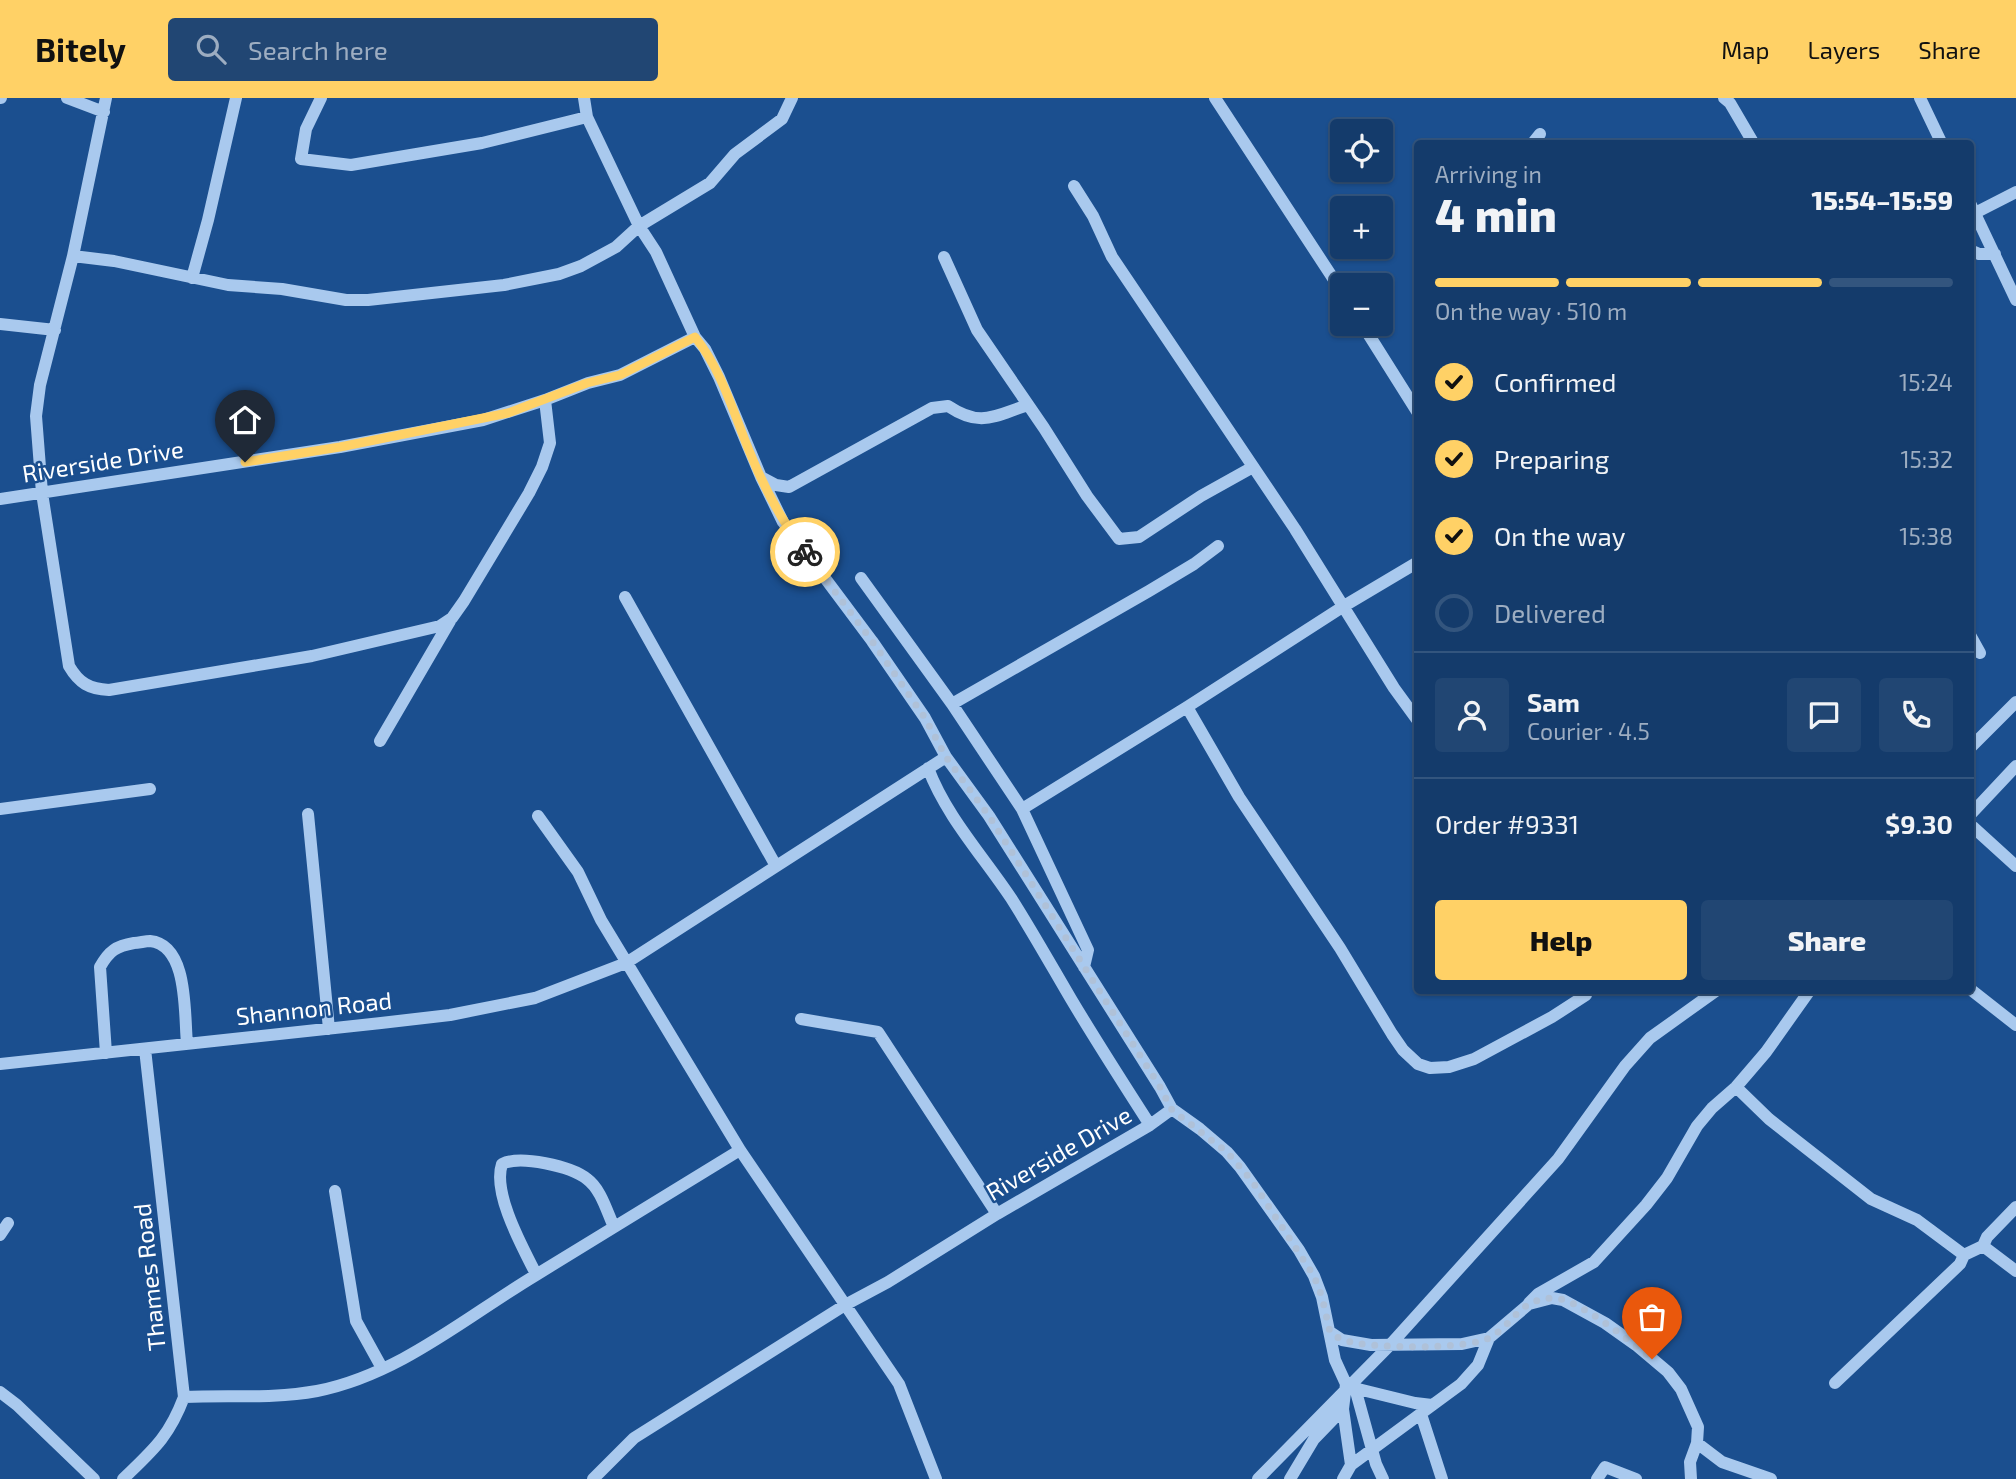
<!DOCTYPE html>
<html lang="en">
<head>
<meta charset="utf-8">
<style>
	body { margin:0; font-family:"Exo 2",sans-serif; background:#214673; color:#f1f3f6; height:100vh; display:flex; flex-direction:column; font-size:26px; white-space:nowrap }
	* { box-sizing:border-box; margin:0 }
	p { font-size:23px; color:#9dadc1 }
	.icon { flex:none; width:38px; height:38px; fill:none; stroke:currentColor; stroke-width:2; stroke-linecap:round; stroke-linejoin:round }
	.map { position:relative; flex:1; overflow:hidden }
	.details { position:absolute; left:1414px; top:42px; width:560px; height:854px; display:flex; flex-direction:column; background:#143b6b; border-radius:7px; box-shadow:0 2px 5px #0004,0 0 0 2px #33557e }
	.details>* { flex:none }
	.buttons { position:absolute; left:1330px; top:21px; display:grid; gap:14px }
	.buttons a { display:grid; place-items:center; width:63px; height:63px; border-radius:7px; background:#143b6b; box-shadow:0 2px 5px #0004,0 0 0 2px #33557e; font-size:35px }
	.pin { position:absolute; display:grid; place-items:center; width:60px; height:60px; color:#fff; margin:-72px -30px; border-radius:50% 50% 50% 0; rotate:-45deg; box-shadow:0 0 7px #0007 }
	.pin .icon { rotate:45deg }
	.courier { position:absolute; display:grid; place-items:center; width:70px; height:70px; margin:-35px; border:5px solid #ffd166; border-radius:50%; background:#fff; color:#222; box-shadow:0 2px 9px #0007 }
	.head em { font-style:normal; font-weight:800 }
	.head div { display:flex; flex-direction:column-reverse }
	.head { display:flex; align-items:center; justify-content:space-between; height:119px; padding:0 21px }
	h1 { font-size:46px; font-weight:800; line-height:52px }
	.bar { display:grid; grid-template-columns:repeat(4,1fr); gap:10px 7px; align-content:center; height:84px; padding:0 21px }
	.bar i { height:9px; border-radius:5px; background:#33557e }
	.bar .active { background:#ffd166 }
	.bar p { grid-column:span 4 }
	.line { display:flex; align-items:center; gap:18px; padding:0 21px; border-top:2px solid #33557e }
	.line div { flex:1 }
	.round { display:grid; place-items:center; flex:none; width:74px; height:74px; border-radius:7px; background:#214673 }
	ol { padding:0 21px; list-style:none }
	li { display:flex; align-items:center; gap:21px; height:77px }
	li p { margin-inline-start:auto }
	li .icon { padding:7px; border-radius:50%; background:#ffd166; color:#111; stroke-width:4 }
	li:last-child { color:#9dadc1 }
	li i { width:38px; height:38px; border:4px solid #33557e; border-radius:50% }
	.cta { display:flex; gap:14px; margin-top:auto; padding:14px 21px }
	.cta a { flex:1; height:80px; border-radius:7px; background:#ffd166; color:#111; font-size:28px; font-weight:800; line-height:80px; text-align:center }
	.cta a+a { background:#214673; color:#f1f3f6 }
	header { display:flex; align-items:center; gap:42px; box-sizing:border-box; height:98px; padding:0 35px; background:#ffd166; color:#111 }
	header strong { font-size:33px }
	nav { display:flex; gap:38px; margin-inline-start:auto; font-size:24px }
	.search { width:490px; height:63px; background:#214673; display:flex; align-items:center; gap:18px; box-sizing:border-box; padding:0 24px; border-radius:7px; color:#9dadc1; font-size:26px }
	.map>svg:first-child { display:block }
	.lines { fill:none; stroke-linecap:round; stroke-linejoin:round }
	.minor { stroke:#a9c9ee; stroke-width:12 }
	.done { stroke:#afc1d8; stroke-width:7; stroke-dasharray:0 12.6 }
	.route { stroke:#ffd166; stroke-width:9 }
	.labels { text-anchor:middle; stroke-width:5; stroke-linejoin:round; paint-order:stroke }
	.street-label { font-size:24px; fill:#fff; stroke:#1b4f8f }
</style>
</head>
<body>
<header>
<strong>Bitely</strong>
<div class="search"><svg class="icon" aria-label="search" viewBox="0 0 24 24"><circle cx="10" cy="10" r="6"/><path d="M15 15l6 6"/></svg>Search here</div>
<nav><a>Map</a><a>Layers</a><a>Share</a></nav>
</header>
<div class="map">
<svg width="2016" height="1381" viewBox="0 0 2016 1381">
	<rect width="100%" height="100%" fill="#1b4f8f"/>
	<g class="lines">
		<path class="minor" d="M0,0H1
			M67,0L104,14
			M106,0L73,158L40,287L36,318L42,395L69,568C79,585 89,591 109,592L312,558L440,528L452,520L464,503L529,395L542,369L550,345L545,302
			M321,0L306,31L301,61L351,67L482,45L587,19
			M1215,0L1342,194
			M1724,0L1730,5L1754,46
			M1920,0L1942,46
			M1532,46L1540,36
			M1074,88L1093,118L1112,159L1295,431L1394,590L1418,623
			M1970,105L2016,202
			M1975,115L2016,94
			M1970,152L1979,156H1995
			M73,158L114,163L228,187L282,191L346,202H368L504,187L559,176L581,168L616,149L639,128L710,85L735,56L782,21L792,0
			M944,159L977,232L1044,330L1087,398L1119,441L1139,439L1201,398L1253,369
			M192,180L208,122L236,0
			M0,226L55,232
			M1362,226L1418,315
			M761,379L776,387L789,389L932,310L948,308C981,330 994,318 1028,307
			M0,401L340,349L483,322L545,302L588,285L620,277L695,239L656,154L639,128L587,19L584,0
			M861,480L952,606L1022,711L1088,852L1084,869
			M625,499L776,768
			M1970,537L1980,555
			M952,606L1149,493L1194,466L1218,448
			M1187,609L1239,699L1340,850L1392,936L1403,952L1418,966L1430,970L1449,969L1474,961L1552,919L1586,897
			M380,643L450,523
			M1970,650L2016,604
			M928,670C946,718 983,758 1011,800C1032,833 1051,867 1071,901C1096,943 1123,985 1150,1027
			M0,711L150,691
			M1022,711L1187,609L1344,508L1418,464
			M308,716L329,931
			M1970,717L2016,668
			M538,718L578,774L601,822L740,1052L899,1286L936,1381
			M1973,729L2016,768
			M1970,891L2016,927
			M801,921L878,934L997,1116
			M106,955L100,869C109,853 116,848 134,845C139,845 145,843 150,843C189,847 184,917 187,945
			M0,966L381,925L450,917L535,900L626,865L946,659
			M1736,989L1769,1021L1871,1101L1917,1122L1964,1157
			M1172,1011L1200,1031L1227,1054L1240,1069L1299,1152L1314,1178L1322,1199L1335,1262L1346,1286L1343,1311L1351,1367
			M335,1093L356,1223L382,1270
			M0,1137L8,1125
			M1983,1148L2016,1173
			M536,1176C523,1150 492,1095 502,1066C520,1057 571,1068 587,1081C601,1091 607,1114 614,1129
			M1529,1205L1538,1196L1594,1164L1646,1107L1667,1080L1697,1028L1712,1010L1736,989L1766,954L1810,892
			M1330,1234L1342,1242L1371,1247L1462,1246L1489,1240L1529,1206L1552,1200L1563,1202L1605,1225L1636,1247L1668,1274L1681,1291L1698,1329L1697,1345L1690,1364L1691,1381
			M1835,1285L1960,1166L1964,1157L1983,1148L1987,1139L2016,1109
			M1350,1289L1415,1305L1432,1307
			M1355,1290L1376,1366L1383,1381
			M0,1294L17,1307L94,1381
			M184,1299C228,1297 273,1301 317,1293C399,1277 466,1219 536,1177C604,1135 672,1094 740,1052
			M1421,1316L1442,1381
			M1697,1345L1722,1364L1771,1381
			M123,1381C153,1352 169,1339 184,1299L145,951
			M593,1381L634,1340L845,1207L888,1184L997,1116L1150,1027L1172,1011L1160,989L989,718L946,659L925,620L872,543L783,424L761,379L719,279L705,251L695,239
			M1258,1381L1390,1247L1558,1061L1625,968L1650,940L1717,892
			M1290,1381L1314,1341L1343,1311
			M1343,1381L1351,1367L1461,1286L1478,1267L1489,1240
			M1597,1381L1605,1369L1636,1381"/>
	</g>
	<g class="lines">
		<path class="done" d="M805,454L872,543L925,620L946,659L989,718L1160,989L1172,1012L1227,1054L1252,1083L1314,1178L1322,1199L1330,1234C1334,1237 1339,1241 1344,1242C1367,1251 1470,1252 1491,1239C1514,1225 1519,1201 1553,1200C1578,1200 1631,1244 1652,1261"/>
		<path class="route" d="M245,364L340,349L508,315L587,285L620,277L695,239C721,271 733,313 748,350C763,388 781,422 805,454"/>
	</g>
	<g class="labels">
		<g class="street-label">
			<text transform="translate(103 364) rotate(-9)" y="8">Riverside Drive</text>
			<text transform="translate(314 911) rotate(-6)" y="8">Shannon Road</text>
			<text transform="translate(1059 1056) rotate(-30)" y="8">Riverside Drive</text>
			<text transform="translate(150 1179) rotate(-96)" y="8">Thames Road</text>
		</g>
	</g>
</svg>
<div class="buttons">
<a><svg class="icon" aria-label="locate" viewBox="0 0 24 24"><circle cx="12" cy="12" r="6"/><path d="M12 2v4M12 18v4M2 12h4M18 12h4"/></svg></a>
<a>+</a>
<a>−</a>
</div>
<div class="pin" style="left:1652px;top:1261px;background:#ea580c"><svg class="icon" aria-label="bag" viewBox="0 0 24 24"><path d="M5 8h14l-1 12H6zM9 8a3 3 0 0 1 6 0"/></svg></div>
<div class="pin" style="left:245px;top:364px;background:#1f2937"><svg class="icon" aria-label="home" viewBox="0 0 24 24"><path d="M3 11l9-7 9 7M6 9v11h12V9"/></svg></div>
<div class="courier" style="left:805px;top:454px"><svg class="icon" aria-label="bike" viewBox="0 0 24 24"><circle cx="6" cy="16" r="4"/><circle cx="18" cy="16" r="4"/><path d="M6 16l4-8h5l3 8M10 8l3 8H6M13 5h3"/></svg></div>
<section class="details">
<div class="head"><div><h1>4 min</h1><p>Arriving in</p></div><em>15:54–15:59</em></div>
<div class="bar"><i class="active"></i><i class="active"></i><i class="active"></i><i></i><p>On the way · 510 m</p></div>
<ol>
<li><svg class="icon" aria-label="check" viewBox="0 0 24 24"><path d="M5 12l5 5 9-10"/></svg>Confirmed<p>15:24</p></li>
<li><svg class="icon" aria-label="check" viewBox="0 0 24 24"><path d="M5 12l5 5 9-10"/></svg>Preparing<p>15:32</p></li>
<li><svg class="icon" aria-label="check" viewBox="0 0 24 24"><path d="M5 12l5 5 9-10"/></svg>On the way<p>15:38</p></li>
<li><i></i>Delivered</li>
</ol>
<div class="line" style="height:126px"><a class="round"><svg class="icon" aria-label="person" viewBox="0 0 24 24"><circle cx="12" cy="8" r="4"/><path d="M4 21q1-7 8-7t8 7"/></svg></a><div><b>Sam</b><p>Courier · 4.5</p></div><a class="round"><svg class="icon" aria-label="chat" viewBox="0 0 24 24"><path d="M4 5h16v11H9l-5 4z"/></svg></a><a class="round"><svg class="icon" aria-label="phone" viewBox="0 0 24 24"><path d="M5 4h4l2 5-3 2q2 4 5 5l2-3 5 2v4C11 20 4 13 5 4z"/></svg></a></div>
<div class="line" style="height:91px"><div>Order #9331</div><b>$9.30</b></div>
<div class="cta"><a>Help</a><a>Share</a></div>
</section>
</div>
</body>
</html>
